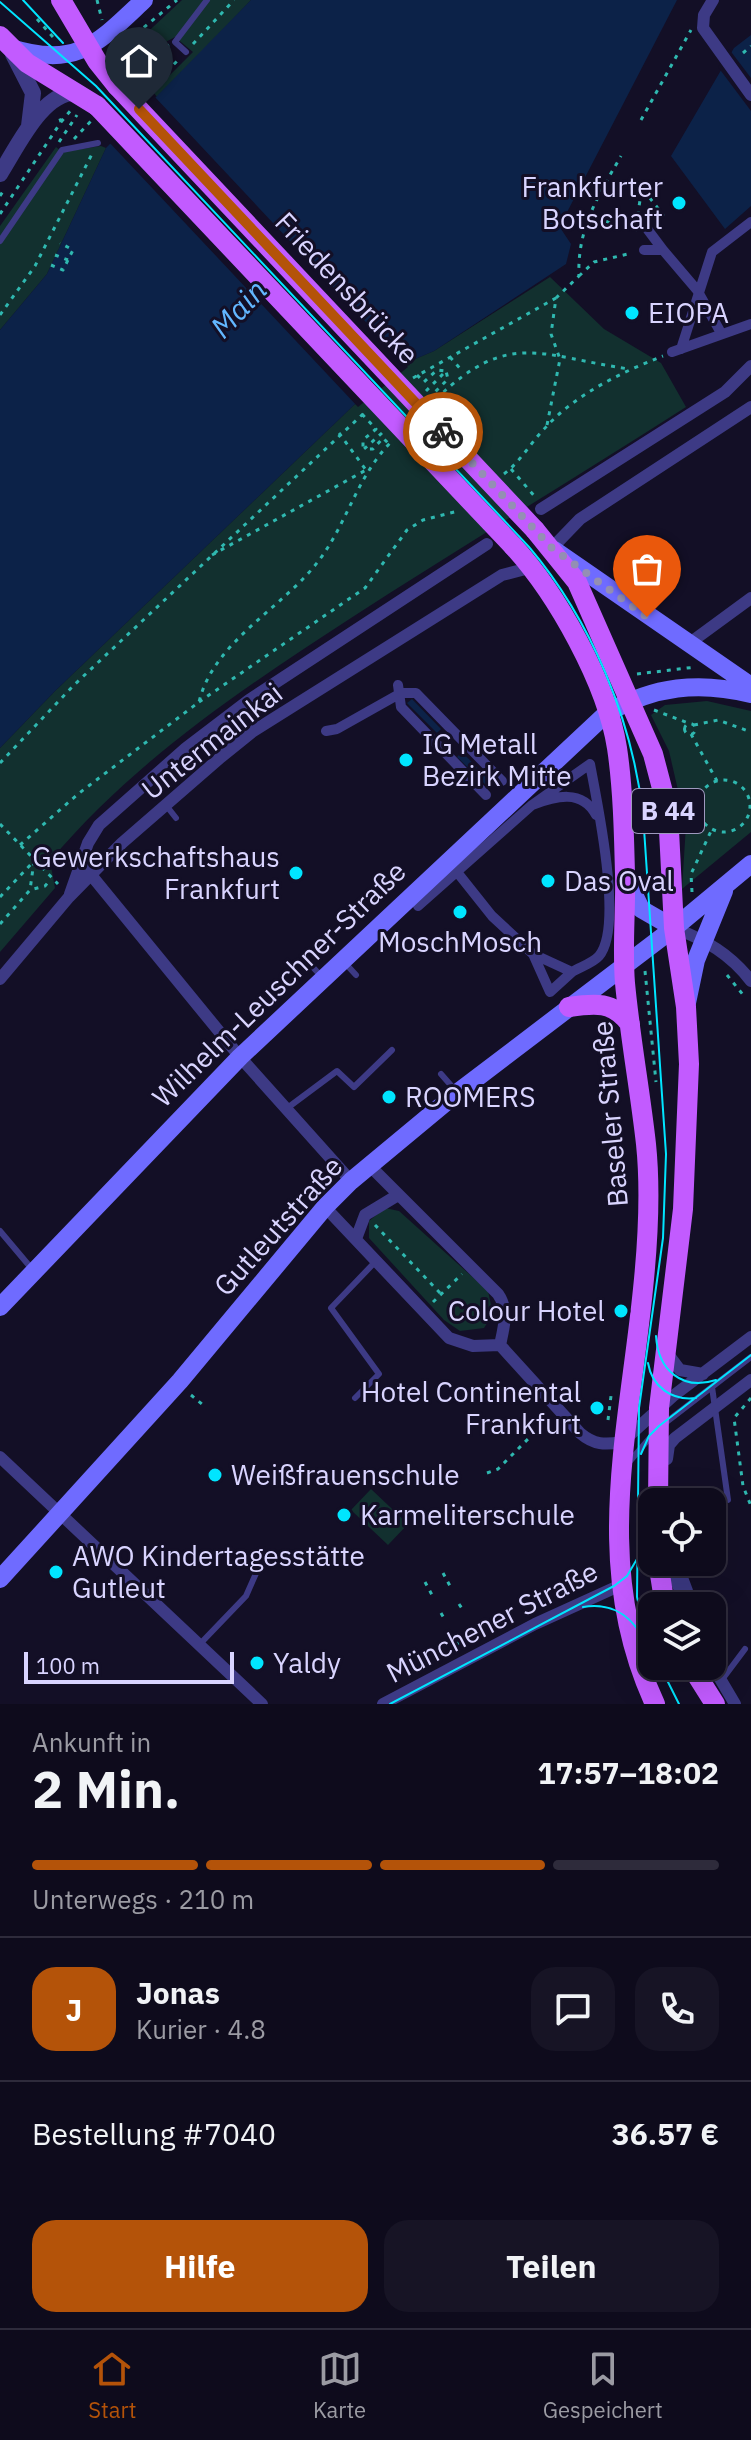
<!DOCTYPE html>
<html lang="de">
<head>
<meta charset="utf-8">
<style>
	body { margin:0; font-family:"IBM Plex Sans",sans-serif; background:#171425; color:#f1f3f6; height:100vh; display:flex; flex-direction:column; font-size:30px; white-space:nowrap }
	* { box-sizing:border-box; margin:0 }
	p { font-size:26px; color:#9b9ba3 }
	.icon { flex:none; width:44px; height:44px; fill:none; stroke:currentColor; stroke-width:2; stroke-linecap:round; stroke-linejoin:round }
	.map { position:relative; height:1704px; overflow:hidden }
	.panel { display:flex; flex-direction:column; background:#0e0b1c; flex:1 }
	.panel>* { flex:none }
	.fabs { position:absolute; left:638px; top:1488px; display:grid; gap:16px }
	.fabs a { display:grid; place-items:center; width:88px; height:88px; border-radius:16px; background:#0e0b1c; box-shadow:0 8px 32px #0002,0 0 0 2px #2e2b3b; font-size:40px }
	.scale { position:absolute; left:24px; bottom:20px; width:210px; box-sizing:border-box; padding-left:8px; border:4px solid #d9d4ff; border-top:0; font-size:22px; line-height:28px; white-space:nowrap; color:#d9d4ff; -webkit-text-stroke:6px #130f26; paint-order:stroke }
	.pin { position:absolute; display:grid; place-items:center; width:68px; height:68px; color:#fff; margin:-82px -34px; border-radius:50% 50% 50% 0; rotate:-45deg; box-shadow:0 0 8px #0007 }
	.pin .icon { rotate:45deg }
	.courier { position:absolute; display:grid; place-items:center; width:80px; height:80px; margin:-40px; border:6px solid #b45309; border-radius:50%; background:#fff; color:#222; box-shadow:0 2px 10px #0007 }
	.headline em { font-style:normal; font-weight:700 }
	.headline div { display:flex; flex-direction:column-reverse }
	.headline { display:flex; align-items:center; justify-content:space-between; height:136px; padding:0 32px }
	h1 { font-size:52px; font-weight:700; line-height:60px }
	.bar { display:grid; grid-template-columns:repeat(4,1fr); gap:12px 8px; align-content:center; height:96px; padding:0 32px }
	.bar i { height:10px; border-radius:6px; background:#2e2b3b }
	.bar .on { background:#b45309 }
	.bar p { grid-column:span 4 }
	.line { display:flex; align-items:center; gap:20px; padding:0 32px; border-top:2px solid #2e2b3b }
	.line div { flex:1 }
	.round { display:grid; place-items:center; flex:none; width:84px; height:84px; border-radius:24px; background:#171425 }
	.primary-button { display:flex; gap:16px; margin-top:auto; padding:16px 32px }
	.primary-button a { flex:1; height:92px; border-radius:24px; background:#b45309; color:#fff; font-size:32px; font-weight:700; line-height:92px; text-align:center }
	.primary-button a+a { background:#171425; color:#f1f3f6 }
	.tab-bar { display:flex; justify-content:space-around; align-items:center; height:112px; border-top:2px solid #2e2b3b; background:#0e0b1c; font-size:22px; color:#9b9ba3 }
	.tab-bar a { display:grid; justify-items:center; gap:4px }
	.tab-bar .on { color:#b45309 }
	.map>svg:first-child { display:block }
	.green { fill:#12302f }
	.water { fill:#0c2248 }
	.pier { fill:#130f26 }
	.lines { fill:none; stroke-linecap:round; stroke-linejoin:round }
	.path { stroke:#2fb8b0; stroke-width:3; stroke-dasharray:4 6; stroke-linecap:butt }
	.service { stroke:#3d3a85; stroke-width:6 }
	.pedestrian { stroke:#3d3a85; stroke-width:10 }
	.minor { stroke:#3d3a85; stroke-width:12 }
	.tertiary { stroke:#3d3a85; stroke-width:16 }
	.secondary { stroke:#6f6bff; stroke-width:18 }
	.primary { stroke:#c25bff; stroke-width:20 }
	.tram { stroke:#00e5ff; stroke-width:2 }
	.primary-bridge { stroke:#c25bff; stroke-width:20 }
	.done { stroke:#948fb3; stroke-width:8; stroke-dasharray:0 14.4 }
	.route { stroke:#b45309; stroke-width:10 }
	.poi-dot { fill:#00e5ff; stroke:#130f26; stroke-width:3 }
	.labels { text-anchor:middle; stroke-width:6; stroke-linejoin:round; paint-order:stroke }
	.shield { fill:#130f26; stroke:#9e99be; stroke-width:2 }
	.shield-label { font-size:26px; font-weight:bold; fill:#d9d4ff }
	.poi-label { font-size:28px; fill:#d9d4ff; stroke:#130f26; text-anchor:start }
	.street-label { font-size:28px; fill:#d9d4ff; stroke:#130f26 }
	.water-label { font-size:30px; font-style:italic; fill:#62b6ff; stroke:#130f26 }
</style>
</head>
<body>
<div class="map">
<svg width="751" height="1704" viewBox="0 0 751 1704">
	<rect width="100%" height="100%" fill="#130f26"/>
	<path class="green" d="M182,0H251L158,98L153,92L193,52L175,37L130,61L125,53Z
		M101,146L106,148L47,274L0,330V226L56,147L62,152Z
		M550,277L604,329L661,363L686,407C575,478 462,546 351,618C242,689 135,760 50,861L55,888L0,952V748L55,691L354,405L408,362L434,351Z
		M707,701L751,711V832L682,889L686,825L669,751L651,715L665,705Z
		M385,1208L399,1211L488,1291L493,1314L484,1328L460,1331L444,1320L369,1238V1221Z
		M371,1489L408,1524L388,1545L351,1510Z"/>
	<path class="water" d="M251,0H677L564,218L561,229L571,244L566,264L434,351L408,362L354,405L55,691L0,748V330L47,274L106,148Z
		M751,35V206L725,229L671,156L734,48Z
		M412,699L441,729L437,733L407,703Z
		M462,752L491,782L487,786L457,757Z"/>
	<path class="pier" d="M729,49L751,78V111L718,67Z
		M154,96L408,367L358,407L108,141Z"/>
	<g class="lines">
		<path class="path" d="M97,0L102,20
			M37,19L53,37
			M193,44L234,0
			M113,53L177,0
			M743,53L751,46
			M122,68L169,45
			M134,81L169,47
			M146,93L180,58
			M641,120L691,30
			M61,122L71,110
			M74,139L91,121
			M59,142L77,115
			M0,196L5,188
			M0,214L61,122L59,116
			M587,216L637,230
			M636,225L642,188L664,216
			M55,255L68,260
			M51,265L63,270L73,250L60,243
			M579,276L594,262L632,253
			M0,315L35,266L93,152
			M450,357L463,372
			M417,375L424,382L437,370L445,371
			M413,378L556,298
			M426,391L446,371L448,379L435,392L439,396
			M436,399C509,329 540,356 629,369
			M362,414L376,429L363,440V447
			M547,425L560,359L551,334L556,298L579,276C577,229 598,196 621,156
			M339,433L366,470
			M382,433L364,449H373L383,438L389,444
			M511,469L537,499
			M504,474C521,461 531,442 546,427C576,394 622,372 663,356
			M212,555L366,470
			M637,674L696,667
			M199,702L365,588L407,530L423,520L458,511
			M654,710L688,723
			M684.5 729a5.5 5.5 0 1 1 11 0a5.5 5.5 0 1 1-11 0Z
			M694,725L718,720L751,732
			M691,734L717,781
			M0,763L74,685L364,413
			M698 806a26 26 0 1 1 52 0a26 26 0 1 1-52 0Z
			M0,824L58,884
			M20,845L78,794L199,702C214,640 284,608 320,559C348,521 358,474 393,440
			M692,892L691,874L712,829
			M0,897L34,861L30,890
			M0,924L30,890L45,886L51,879
			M645,971L656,1082
			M727,975L744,996
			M375,1225L441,1294
			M433,1302L462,1274
			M191,1395L203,1405
			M751,1398L734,1418L743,1486L751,1506
			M608,1420L611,1396
			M487,1473L498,1469L547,1420
			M443,1573L450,1586
			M425,1582L432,1595
			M557,1594L580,1588
			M536,1601L538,1604
			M459,1604L463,1610
			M441,1613L445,1620
			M474,1633L476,1636
			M457,1642L458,1645"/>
		<path class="service" d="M186,52L175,42L207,0
			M0,241L62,150L98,143
			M165,804L176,818
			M308,962L322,977
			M345,963L356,975
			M441,1074L455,1090
			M286,1109L337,1071L354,1087L392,1050
			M0,1231L32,1269
			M712,1387L728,1500
			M355,1398L379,1374L331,1308L376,1261
			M665,1423L751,1357
			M630,1461L654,1433
			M199,1645L246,1596L261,1562
			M721,1681L745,1649"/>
		<path class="pedestrian" d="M648,230L663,250
			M644,250H663L697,290L721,333
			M681,349L712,252L751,222
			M672,352L751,324
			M398,685L401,707L486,795
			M326,731L337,729L401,693H416L502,781
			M453,867L492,916L533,954L572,972C580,967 593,963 599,956C624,927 597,802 590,764L532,805
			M418,906L532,805C556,796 582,789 596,815
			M533,954L550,992L572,972"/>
		<path class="minor" d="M713,0L704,15L703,28L751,95
			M541,509L725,392L751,366
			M552,548L580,519L751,407
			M687,645L751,598
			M87,870L240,1057L351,1181
			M70,894L88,843L99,825L186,748L249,700L487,544
			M674,928C706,940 730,954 751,981
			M0,979L69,897L122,843L221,757L252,732L502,575L533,567
			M325,1207L449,1338L473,1346L500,1345C504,1327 509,1310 498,1294L370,1166
			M356,1239L365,1215L398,1195
			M500,1345L580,1433C594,1445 605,1445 622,1442L673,1396L751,1337
			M668,1354L680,1370L703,1374
			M0,1457L262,1704
			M667,1459L669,1445L675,1438L751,1380
			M676,1562L687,1591
			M662,1565L677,1583L687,1606
			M712,1665L735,1704
			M383,1704L535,1624L623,1584"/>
		<path class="tertiary" d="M13,54L33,93L29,126
			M0,174C17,148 43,89 79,93"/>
		<path class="secondary" d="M11,48C78,68 97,44 144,0
			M554,550L751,686
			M626,878L641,909L674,928
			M687,1003L696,960L724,891
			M0,1307L240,1057L607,713C654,686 699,681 751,694
			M0,1579L180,1381L325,1207L351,1181L457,1093L674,928L751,864"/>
		<path class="primary" d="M61,0L97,61L117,86
			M0,36L27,63L97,106
			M535,530L577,582L653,754L668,811L674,928L686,1007L689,1064L683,1209L659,1408L658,1502
			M513,546C557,594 607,683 617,748C623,788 624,833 625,874C626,910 622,946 625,983C630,1037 640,1090 646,1144C651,1192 648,1241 643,1289C629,1431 591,1567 655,1704
			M569,1007C595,1003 613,1001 630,1024
			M658,1562L665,1606
			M691,1666L715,1704"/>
		<path class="tram" d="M23,0L63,43
			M0,2L96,86L529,547C591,620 632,719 643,814L666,1154L663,1238L639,1408L637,1597L652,1663
			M656,1336C658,1370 682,1391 716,1380
			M648,1363C652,1387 672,1401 696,1398
			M641,1454L649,1436L659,1426L751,1355
			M583,1607C607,1603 627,1612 640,1633
			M660,1666L679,1704
			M390,1704L614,1586L627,1576L637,1559"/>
		<path class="primary-bridge" d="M117,86L535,530
			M97,106L513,546"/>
	</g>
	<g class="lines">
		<path class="done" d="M443,432L552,548L647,617"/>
		<path class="route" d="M139,109L443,432"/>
	</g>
	<g class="poi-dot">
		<circle cx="679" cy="203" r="8"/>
		<circle cx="632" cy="313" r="8"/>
		<circle cx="406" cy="760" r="8"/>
		<circle cx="296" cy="873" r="8"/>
		<circle cx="548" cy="881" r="8"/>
		<circle cx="460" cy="912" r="8"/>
		<circle cx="389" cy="1097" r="8"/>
		<circle cx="621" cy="1311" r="8"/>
		<circle cx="597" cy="1408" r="8"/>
		<circle cx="215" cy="1475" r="8"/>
		<circle cx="344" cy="1515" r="8"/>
		<circle cx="56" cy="1572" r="8"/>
		<circle cx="257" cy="1663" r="8"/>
	</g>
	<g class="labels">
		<rect class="shield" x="632" y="789" width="72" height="44" rx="6"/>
		<g class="shield-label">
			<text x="668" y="820">B 44</text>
		</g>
		<g class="poi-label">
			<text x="663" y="197" text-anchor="end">Frankfurter<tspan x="663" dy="32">Botschaft</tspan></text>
			<text x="648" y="323">EIOPA</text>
			<text x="422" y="754">IG Metall<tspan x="422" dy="32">Bezirk Mitte</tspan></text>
			<text x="280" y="867" text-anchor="end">Gewerkschaftshaus<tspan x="280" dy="32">Frankfurt</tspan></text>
			<text x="564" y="891">Das Oval</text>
			<text x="460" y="952" text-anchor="middle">MoschMosch</text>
			<text x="405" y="1107">ROOMERS</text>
			<text x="605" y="1321" text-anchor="end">Colour Hotel</text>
			<text x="581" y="1402" text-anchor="end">Hotel Continental<tspan x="581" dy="32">Frankfurt</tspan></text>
			<text x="231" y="1485">Weißfrauenschule</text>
			<text x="360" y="1525">Karmeliterschule</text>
			<text x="72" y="1566">AWO Kindertagesstätte<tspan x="72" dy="32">Gutleut</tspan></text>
			<text x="273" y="1673">Yaldy</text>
		</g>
		<g class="street-label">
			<text transform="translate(347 288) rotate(47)" y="10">Friedensbrücke</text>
			<text transform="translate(212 741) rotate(-38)" y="10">Untermainkai</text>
			<text transform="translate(279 984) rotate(-44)" y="10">Wilhelm-Leuschner-Straße</text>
			<text transform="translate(610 1114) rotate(-95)" y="10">Baseler Straße</text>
			<text transform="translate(278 1226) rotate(-48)" y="10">Gutleutstraße</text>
			<text transform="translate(492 1622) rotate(-27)" y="10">Münchener Straße</text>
		</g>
		<g class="water-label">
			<text transform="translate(239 309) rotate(-47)" y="10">Main</text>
		</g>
	</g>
</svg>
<div class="fabs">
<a><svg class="icon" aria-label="locate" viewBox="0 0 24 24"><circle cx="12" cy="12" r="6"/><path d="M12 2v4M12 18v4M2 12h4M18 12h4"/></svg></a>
<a><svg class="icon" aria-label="layers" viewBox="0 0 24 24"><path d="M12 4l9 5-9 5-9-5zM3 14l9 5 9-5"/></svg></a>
</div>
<div class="scale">100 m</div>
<div class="pin" style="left:647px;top:617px;background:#ea580c"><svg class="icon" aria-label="bag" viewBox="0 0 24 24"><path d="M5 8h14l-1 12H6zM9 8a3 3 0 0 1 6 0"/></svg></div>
<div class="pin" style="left:139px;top:109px;background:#1f2937"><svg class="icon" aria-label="home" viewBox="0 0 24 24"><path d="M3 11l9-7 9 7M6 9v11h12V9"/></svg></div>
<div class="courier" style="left:443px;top:432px"><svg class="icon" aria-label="bike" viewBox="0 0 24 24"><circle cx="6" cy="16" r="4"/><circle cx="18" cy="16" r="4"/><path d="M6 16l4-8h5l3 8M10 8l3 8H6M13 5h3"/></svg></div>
</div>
<section class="panel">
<div class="headline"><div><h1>2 Min.</h1><p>Ankunft in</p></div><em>17:57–18:02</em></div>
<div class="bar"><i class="on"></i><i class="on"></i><i class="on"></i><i></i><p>Unterwegs · 210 m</p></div>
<div class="line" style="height:144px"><b class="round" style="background:#b45309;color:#fff">J</b><div><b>Jonas</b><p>Kurier · 4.8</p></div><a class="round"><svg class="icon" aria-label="chat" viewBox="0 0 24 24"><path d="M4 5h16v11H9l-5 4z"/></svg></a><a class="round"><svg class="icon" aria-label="phone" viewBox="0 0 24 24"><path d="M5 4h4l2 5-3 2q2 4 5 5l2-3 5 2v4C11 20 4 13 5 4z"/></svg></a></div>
<div class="line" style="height:104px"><div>Bestellung #7040</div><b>36.57 €</b></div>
<div class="primary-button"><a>Hilfe</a><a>Teilen</a></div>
</section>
<nav class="tab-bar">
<a class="on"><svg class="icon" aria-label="home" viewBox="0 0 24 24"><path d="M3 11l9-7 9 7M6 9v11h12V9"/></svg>Start</a>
<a><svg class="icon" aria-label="map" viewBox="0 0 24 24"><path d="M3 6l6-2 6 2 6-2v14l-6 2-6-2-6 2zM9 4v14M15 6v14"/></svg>Karte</a>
<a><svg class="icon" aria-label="saved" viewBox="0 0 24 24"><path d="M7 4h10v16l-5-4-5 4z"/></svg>Gespeichert</a>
</nav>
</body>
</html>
